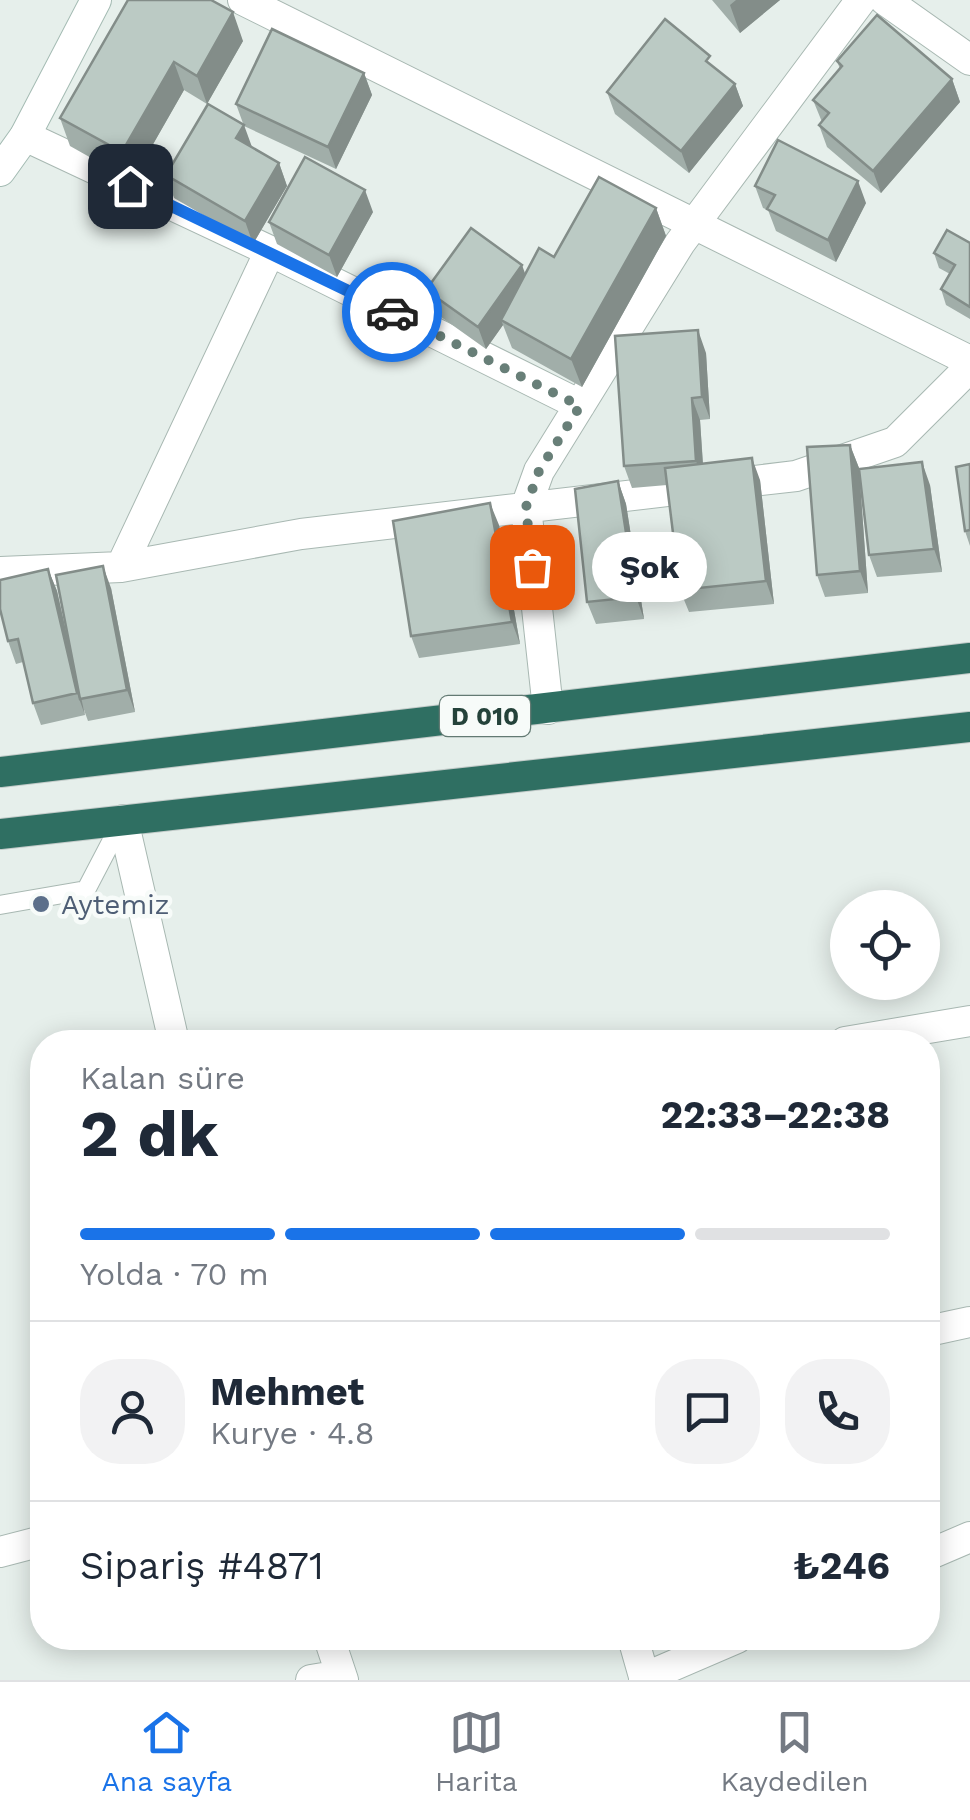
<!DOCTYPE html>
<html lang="tr">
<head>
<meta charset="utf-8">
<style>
	body { margin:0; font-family:"Work Sans",sans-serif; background:#f2f2f3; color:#1f2937; height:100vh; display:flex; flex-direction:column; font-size:38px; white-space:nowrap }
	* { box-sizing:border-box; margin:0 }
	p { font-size:32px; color:#747a83 }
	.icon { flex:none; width:55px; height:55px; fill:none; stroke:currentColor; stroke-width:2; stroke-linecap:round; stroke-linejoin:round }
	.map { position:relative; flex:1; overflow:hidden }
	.sheet { position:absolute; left:30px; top:1030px; width:910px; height:620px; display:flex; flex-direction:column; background:#fff; border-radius:40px; box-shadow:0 5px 25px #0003 }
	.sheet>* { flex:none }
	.buttons { position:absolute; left:830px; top:890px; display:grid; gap:20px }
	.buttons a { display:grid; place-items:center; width:110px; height:110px; border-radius:50%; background:#fff; box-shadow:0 5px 25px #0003; font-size:50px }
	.pin { position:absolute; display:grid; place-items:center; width:85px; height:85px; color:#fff; margin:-42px; border-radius:20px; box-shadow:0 5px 15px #0006 }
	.courier { position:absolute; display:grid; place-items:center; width:100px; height:100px; margin:-50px; border:8px solid #1a73e8; border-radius:50%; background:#fff; color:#222; box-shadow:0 2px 12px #0007 }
	.bubble { position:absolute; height:70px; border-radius:35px; background:#fff; box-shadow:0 5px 25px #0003; font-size:32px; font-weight:700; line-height:70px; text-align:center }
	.overview em { font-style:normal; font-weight:700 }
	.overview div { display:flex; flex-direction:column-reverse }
	.overview { display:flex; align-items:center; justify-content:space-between; height:170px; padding:0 50px }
	h1 { font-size:65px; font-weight:700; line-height:75px }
	.bar { display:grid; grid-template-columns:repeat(4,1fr); gap:15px 10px; align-content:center; height:120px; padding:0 50px }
	.bar i { height:12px; border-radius:8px; background:#e0e1e3 }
	.bar .on { background:#1a73e8 }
	.bar p { grid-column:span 4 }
	.line { display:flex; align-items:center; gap:25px; padding:0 50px; border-top:2px solid #e0e1e3 }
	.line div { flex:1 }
	.round { display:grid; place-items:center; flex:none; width:105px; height:105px; border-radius:40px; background:#f2f2f3 }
	.menu { display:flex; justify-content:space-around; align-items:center; height:140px; border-top:2px solid #e0e1e3; background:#fff; font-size:28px; color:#747a83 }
	.menu a { display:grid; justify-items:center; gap:5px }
	.menu .on { color:#1a73e8 }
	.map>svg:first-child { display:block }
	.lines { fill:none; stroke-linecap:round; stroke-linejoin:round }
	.lane-casing { stroke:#a8b8b2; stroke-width:20 }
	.street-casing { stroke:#a8b8b2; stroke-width:32 }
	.secondary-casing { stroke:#a4bbb3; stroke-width:32 }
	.highway-casing { stroke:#c2cac8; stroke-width:32 }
	.lane { stroke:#fff; stroke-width:18 }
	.street { stroke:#fff; stroke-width:30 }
	.secondary { stroke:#fff; stroke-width:30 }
	.highway { stroke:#2f6f62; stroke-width:30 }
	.wall { fill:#a1aea9 }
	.shaded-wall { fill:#838d89 }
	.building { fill:#bbcac4; stroke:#838d89; stroke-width:2.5 }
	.done { stroke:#687f78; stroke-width:10; stroke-dasharray:0 18 }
	.route { stroke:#1a73e8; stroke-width:12 }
	.service-dot { fill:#5c6f8a; stroke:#f7fbf9; stroke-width:4 }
	.labels { text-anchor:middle; stroke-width:9; stroke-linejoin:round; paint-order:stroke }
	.shield { fill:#f7fbf9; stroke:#637a73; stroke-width:2.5 }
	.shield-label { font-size:25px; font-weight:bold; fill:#24423a }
	.service-label { font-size:28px; fill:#4e5e75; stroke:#f7fbf9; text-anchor:start }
</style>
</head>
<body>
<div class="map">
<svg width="970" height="1680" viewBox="0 0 970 1680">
	<rect width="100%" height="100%" fill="#e6efeb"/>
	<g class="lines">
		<defs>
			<path id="lane" d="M0,905L86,890L122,821"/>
			<path id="street" d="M243,0L970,361
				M885,0L970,60
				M25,136L270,251L580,405
				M121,567L270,251
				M0,572L121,567L301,534L796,476L895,442L970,367
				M548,709L526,507L539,471L680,243L861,0
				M123,820L174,1042
				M845,1042L970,1021
				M928,1331L970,1322
				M0,1552L42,1541
				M928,1555L970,1537
				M329,1638L343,1680
				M633,1638L645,1680
				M644,1678L737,1638
				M311,1680L341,1675"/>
			<path id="secondary" d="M0,171L25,136L96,0"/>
			<path id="highway" d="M0,772L970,658
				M0,834L970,727"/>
		</defs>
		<use href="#lane" class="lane-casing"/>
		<use href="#street" class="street-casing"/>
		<use href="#secondary" class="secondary-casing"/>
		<use href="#highway" class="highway-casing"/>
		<use href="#lane" class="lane"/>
		<use href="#street" class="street"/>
		<use href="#secondary" class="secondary"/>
		<use href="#highway" class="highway"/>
	</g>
	<path class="wall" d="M128,0L243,41L207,104L184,90L132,181L70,146L60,118Z
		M712,0H780L740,33Z
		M837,61L952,79L960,102L881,193L827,147L819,125L822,122L813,100L840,69Z
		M715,68L735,84L743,106L689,173L615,114L607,92Z
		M364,73L372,95L336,169L244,126L236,104Z
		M252,147L279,163L287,186L253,244L174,198L166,175Z
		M755,186L866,203L836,262L776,231L768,210L763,208Z
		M656,208L666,236L582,387L512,348L503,325L486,349L434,312L426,290L525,274L554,257Z
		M373,212L337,277L277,244L269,222Z
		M970,243V319L946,305L941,289L950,274L939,268L934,253Z
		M706,353L710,419L700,420L703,463L760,480L774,604L689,612L680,590L667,485L632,488L624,466Z
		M850,445L859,468L868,593L825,597L817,575Z
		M970,464V546L965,531Z
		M618,481L626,504L644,619L596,624L587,602Z
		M930,485L942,572L877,577L869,555Z
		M499,525L520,644L419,658L411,636Z
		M48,569L57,591L74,667L111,588L135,712L88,721L83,707L85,715L41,725L33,703L23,662L16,664L8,641Z"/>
	<path class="shaded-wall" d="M736,0H780L740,33L730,5Z
		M233,12L243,41L207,104L197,76Z
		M174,62L184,90L132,181L122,152Z
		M364,73L372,95L336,169L328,147Z
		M952,79L960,102L881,193L873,171Z
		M735,84L743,106L689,173L681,151Z
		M244,125L252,147L236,138Z
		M279,163L287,186L253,244L245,221Z
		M858,181L866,203L836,262L828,240Z
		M365,190L373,212L337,277L329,255Z
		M656,208L666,236L582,387L571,359Z
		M522,265L530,287L501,320L503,325L486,349L478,327Z
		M698,330L706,353L710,419L702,397Z
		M692,398L700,420L704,483L696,461Z
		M850,445L859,468L868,593L860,571Z
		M752,458L760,480L774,604L766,581Z
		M922,462L930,485L942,572L934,549Z
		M618,481L626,504L644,619L636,597Z
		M490,503L499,525L520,644L512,622Z
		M103,566L111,588L135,712L127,690Z
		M48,569L57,591L85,715L77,693Z"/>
	<path class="building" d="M128,0H211L233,12L197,76L174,62L122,152L60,118Z
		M877,15L952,79L873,171L819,125L829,113L813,100L842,66L837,61Z
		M665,19L710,56L706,61L735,84L681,151L607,92Z
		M272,29L364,73L328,147L236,104Z
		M208,104L244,125L236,138L279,163L245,221L166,175Z
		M778,140L858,181L828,240L767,209L775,195L755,186Z
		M305,157L365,190L329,255L269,222Z
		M599,177L656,208L571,359L501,320L539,248L554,257Z
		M471,228L522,265L478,327L426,290Z
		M947,230L970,243V307L941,289L955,265L934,253Z
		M698,330L702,397L692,398L696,461L624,466L615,336Z
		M850,445L860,571L817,575L807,447Z
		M752,458L766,581L680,590L665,468Z
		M922,462L934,549L869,555L859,469Z
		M970,464V530L965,531L956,467Z
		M618,481L636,597L587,602L575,489Z
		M490,503L512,622L411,636L393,521Z
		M103,566L127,690L80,699L56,575Z
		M48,569L77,693L33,703L18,639L8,641L0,609V580Z"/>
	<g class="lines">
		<path class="done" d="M392,312L580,406L539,471L526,507L532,567"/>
		<path class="route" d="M130,186L392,312"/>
	</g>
	<circle class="service-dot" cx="41" cy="904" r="10"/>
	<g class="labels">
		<rect class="shield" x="440" y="696" width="90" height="40" rx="8"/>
		<g class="shield-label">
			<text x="485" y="725">D 010</text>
		</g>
		<g class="service-label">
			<text x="61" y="914">Aytemiz</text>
		</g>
	</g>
</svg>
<div class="buttons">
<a><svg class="icon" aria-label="locate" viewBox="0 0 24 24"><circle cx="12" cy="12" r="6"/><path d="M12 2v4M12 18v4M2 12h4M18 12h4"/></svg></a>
</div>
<div class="pin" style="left:532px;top:567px;background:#ea580c"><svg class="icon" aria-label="bag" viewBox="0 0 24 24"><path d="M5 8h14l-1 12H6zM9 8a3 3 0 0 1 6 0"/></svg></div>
<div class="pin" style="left:130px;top:186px;background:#1f2937"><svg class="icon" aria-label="home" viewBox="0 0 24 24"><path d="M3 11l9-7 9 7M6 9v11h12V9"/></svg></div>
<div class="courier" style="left:392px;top:312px"><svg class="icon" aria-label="car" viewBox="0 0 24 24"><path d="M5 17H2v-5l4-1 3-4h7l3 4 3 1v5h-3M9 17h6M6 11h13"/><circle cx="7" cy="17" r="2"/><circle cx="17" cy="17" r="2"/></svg></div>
<div class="bubble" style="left:592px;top:532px;width:115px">Şok</div>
<section class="sheet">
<div class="overview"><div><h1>2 dk</h1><p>Kalan süre</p></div><em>22:33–22:38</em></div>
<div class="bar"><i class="on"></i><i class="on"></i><i class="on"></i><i></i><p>Yolda · 70 m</p></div>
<div class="line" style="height:180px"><a class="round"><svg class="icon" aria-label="person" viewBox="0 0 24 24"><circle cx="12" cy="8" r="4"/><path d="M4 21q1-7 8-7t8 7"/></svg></a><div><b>Mehmet</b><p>Kurye · 4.8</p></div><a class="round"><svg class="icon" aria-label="chat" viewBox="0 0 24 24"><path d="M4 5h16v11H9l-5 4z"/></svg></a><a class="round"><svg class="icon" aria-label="phone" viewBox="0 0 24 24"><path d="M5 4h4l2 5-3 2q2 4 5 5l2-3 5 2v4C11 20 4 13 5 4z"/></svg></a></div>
<div class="line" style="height:130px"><div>Sipariş #4871</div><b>₺246</b></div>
</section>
</div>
<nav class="menu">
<a class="on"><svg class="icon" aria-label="home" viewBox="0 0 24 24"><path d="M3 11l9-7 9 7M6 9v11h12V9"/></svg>Ana sayfa</a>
<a><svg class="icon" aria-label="map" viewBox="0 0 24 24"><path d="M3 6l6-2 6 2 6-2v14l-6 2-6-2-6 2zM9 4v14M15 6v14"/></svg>Harita</a>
<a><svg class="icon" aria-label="saved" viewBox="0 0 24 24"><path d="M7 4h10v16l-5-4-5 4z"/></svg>Kaydedilen</a>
</nav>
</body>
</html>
